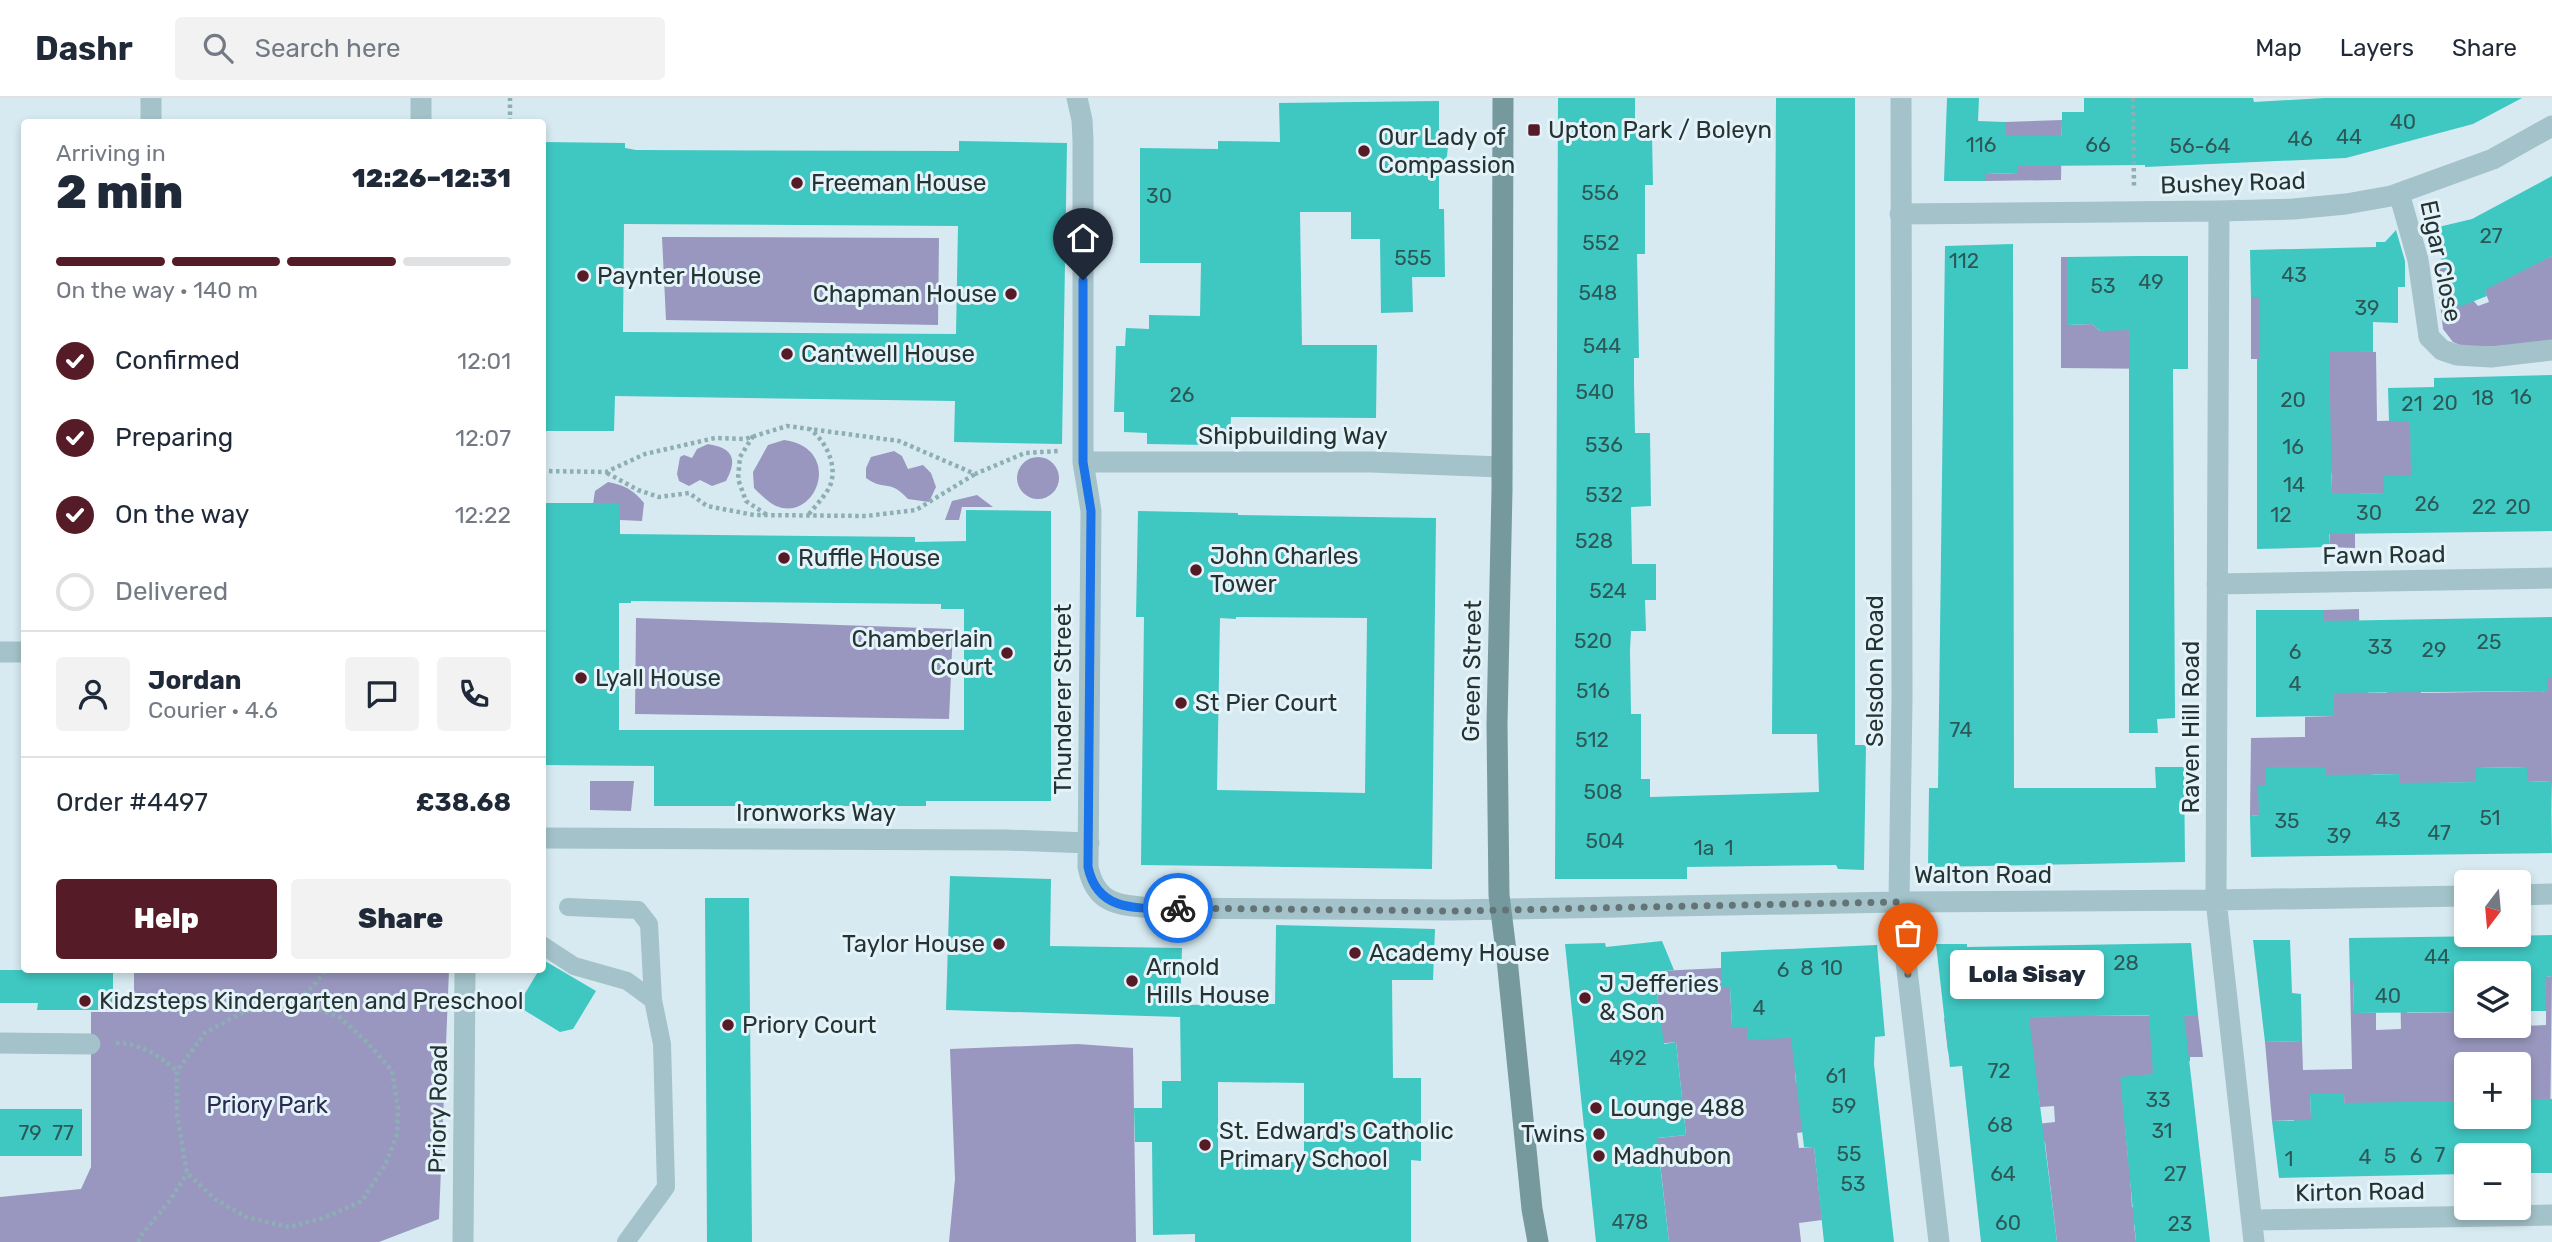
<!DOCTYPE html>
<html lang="en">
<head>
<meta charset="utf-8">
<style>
	body { margin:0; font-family:Rubik,sans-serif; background:#f2f2f3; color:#1f2937; height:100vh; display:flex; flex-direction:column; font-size:26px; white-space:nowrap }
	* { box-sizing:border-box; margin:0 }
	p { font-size:23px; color:#747a83 }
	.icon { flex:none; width:38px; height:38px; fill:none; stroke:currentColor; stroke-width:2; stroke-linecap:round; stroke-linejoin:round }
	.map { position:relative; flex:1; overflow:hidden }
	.sheet { position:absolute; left:21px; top:21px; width:525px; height:854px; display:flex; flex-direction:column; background:#fff; border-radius:7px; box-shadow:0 4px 10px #0003 }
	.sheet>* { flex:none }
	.needle { width:46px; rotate:196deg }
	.buttons { position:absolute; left:2454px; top:772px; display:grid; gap:14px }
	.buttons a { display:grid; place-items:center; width:77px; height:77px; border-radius:7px; background:#fff; box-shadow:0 4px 10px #0003; font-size:35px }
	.pin { position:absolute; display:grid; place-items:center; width:60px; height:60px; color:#fff; margin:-72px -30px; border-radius:50% 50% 50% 0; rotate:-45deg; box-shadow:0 0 7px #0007 }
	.pin .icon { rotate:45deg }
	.courier { position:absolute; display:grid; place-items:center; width:70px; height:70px; margin:-35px; border:5px solid #1a73e8; border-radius:50%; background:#fff; color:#222; box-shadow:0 2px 9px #0007 }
	.bubble { position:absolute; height:49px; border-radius:7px; background:#fff; box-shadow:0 4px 10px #0003; font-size:23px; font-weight:800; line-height:49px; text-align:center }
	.head em { font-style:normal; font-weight:800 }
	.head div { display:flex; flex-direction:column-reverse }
	.head { display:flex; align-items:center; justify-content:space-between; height:119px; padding:0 35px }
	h1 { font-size:46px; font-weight:800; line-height:52px }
	.bar { display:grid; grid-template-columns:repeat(4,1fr); gap:10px 7px; align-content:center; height:84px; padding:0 35px }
	.bar i { height:9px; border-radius:5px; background:#e0e1e3 }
	.bar .selected { background:#551b27 }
	.bar p { grid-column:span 4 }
	.line { display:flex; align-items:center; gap:18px; padding:0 35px; border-top:2px solid #e0e1e3 }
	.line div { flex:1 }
	.round { display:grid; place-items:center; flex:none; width:74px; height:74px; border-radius:7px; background:#f2f2f3 }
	ol { padding:0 35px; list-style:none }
	li { display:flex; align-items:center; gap:21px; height:77px }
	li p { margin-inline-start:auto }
	li .icon { padding:7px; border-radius:50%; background:#551b27; color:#fff; stroke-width:4 }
	li:last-child { color:#747a83 }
	li i { width:38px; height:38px; border:4px solid #e0e1e3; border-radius:50% }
	.button { display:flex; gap:14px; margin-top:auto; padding:14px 35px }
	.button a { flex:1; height:80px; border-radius:7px; background:#551b27; color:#fff; font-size:28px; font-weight:800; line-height:80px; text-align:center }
	.button a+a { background:#f2f2f3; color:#1f2937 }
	header { display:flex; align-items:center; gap:42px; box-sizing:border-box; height:98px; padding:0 35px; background:#fff; border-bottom:2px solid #e0e1e3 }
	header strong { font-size:33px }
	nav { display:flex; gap:38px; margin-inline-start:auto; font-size:24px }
	.search { width:490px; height:63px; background:#f2f2f3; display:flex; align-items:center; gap:18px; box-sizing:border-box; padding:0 24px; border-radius:7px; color:#747a83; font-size:26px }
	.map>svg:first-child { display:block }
	.green { fill:#9997bf }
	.building { fill:#3fc7c2; fill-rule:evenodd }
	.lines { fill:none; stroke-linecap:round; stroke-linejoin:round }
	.path { stroke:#8daeb4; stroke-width:4.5; stroke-dasharray:3.5 3.5; stroke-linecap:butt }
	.lane { stroke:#a3c2c9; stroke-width:18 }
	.street { stroke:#a3c2c9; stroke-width:21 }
	.secondary { stroke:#75999c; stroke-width:21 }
	.done { stroke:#637376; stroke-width:7; stroke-dasharray:0 12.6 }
	.route { stroke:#1a73e8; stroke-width:9 }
	.poi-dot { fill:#551b27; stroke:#e3f3f9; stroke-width:2.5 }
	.labels { text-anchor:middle; stroke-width:6; stroke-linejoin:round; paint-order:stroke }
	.number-label { font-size:21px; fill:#2c5857 }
	.poi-label { font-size:24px; fill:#253333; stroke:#e3f3f9; text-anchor:start }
	.street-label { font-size:24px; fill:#253333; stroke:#e3f3f9 }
	.park-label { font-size:24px; fill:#2c2952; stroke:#e3f3f9 }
</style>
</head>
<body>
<header>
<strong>Dashr</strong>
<div class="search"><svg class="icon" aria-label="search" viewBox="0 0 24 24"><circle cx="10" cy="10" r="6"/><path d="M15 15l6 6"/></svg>Search here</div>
<nav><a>Map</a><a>Layers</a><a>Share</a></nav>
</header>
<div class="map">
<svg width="2552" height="1144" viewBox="0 0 2552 1144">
	<rect width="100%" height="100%" fill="#d7eaf1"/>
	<path class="green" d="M2062,22L2061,82L1985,83V75L2017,76L2005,37V24Z
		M662,139L939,140L938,227L666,222Z
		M2552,158V242L2542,245L2467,250L2453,244L2443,231L2436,170L2444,168L2478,208L2489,204L2483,187Z
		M2061,159H2067V227L2092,226L2100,233L2188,216V245H2164V271L2061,270Z
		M2251,199H2260L2359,253L2376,254L2377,323L2552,319L2411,377H2384V395L2355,396V450L2329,449L2332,379L2314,261H2251Z
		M784,342C844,350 817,425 776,408C768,404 761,397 754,390L753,374L768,347Z
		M708,346C733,350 738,361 726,383L712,388L700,382L689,388L679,383L677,376L680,359L684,357L692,360L697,351Z
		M894,353L902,358L908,371L923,367L931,375L936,389L929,404L908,401C889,380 885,394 866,380V370L871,359Z
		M1017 380a21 21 0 1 1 42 0a21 21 0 1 1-42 0Z
		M608,384C624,387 634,392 644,405L642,423L620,422V405L593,406L595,393Z
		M977,397L993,409H962L959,422H945L952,403Z
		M2359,511L2360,576L2368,595H2387V583H2421V595L2548,593V580H2552V714L2551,683L2527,684L2526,669L2477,670L2476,684L2400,686V676H2375L2325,687V669L2259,717L2250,718L2251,640L2305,639V619L2334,618V573L2324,532V512Z
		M636,520L953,531L949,621L635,616Z
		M590,683H634L631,713L590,712Z
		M1721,870L1730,890L1732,928L1747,929V942L1772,892L1849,968L1795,972L1796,985H1807L1812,1033L1797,1035L1799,1050L1814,1049L1822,1122L1799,1125L1801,1144H1669L1658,1047L1630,1043L1686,1037L1676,944L1618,950L1645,924L1661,922L1657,896L1639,874Z
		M134,872H449L439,1121L379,1144H0V1099L81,1091L91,1069V914H134Z
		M2552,878L2550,1035L2518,1002V966H2466V1003L2345,1040L2344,996H2310L2312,1041H2295L2294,1022L2272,1023L2265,944L2302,943L2303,972L2352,971L2350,882H2353L2354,915H2376V932L2401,931L2400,881L2407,915L2466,914V928H2518V913H2522V928L2546,927V879Z
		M2075,885L2076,918L2198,917L2203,959H2190V963L2153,965L2160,1024L2125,1027L2128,1060L2165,1074L2130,1078L2132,1109L2169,1124L2134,1127L2136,1144H2057L2045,1044L2007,1029L2055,1024L2054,1008L2040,1009L2038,993L2005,996L1966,952L1948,954L1944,920L2063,918Z
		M1078,946L1133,950L1136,1144H949L955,1081L950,951Z"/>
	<path class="building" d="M1558,0H1635V27H1648V37H1652L1653,87H1645V156H1637L1639,260H1634V285L1635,335H1650L1651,408L1631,409L1632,466H1656V502H1645L1646,533H1631L1630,552L1631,616H1641V681H1650V699L1819,694L1817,636H1772L1776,0H1855V647H1866L1864,772L1838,771L1836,767L1687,769V781H1555Z
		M1947,0H1979L1978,23L2005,24V37L2062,38V14H2084V0H2253L2254,4L2324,0H2522L2473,26L2346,60L2145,69V67L2018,68V76L1985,75V83H1944Z
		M1439,3V31L1444,35L1448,48L1447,58L1439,74V111H1444L1445,179H1412L1413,214L1381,215L1380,141H1351V114H1300L1302,247H1377L1376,320L1231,319L1230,336H1209L1208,347L1147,346V335L1124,334V314H1114L1116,248H1125L1126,230L1149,231V217L1200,218L1201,165H1140V50L1218,51V43L1280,44L1279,5Z
		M959,43L1067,45L1062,346L954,344L955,303L615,298L614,333H542V44L625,45V50L636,52L959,53ZM624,126L958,128L956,236L623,234Z
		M2552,78V158L2485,192L2487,198L2459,209L2430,131L2472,121Z
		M2396,132L2405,163V189H2398V225L2373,224V254L2329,253L2332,396L2384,395L2383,377H2411L2410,323H2389L2388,290L2434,289V280L2552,277V433L2329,436V449L2257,451V261H2259L2260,199H2251L2250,152L2376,149V144H2385Z
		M2013,146L2014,690H2156L2155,669H2184L2185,764L1928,769L1929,690H1938L1945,148Z
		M2139,158H2188V271H2173L2175,620L2157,621L2158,635H2129V232L2100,233L2092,226L2067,227V159Z
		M542,405H620V436L915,439V444L966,443V412L1051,413V703H926V708H654V668L542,667ZM631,503L941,506V511H964V632H619V505H631Z
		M1138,413L1238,415V417L1436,420L1432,771L1141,767L1144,519H1136ZM1236,519L1367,520L1365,695L1217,692L1220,520L1236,521Z
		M2256,512H2324V523L2552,519V580H2548V593L2334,595V618L2256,619Z
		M2265,669H2325V677L2400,676V685L2476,684V670L2527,669V684L2551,683L2552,755L2251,759L2250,718L2259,717L2258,688H2266Z
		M950,778L1051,781L1050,848L1182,850L1180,907L1275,906L1276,827L1435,831L1433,882H1392L1393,980H1421V1063L1411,1062V1144H1195V1136L1153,1137L1152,1044H1135L1134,1010H1162V983H1181L1180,912V919L946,912ZM1218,984L1304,985V1064H1218Z
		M705,800H749L752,1144H707Z
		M2552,837V878L2546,879V913H2518V875H2466V914L2354,915L2353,882H2350L2349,840Z
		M2253,842H2290L2292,895L2301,896L2302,943L2265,944Z
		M1662,843L1674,872L1654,874L1664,946L1676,944L1686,1037L1657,1040L1669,1144H1596L1565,846L1605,845L1606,849Z
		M2191,845L2198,917H2184L2210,1144H2136L2120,979L2153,976L2149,917L2029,919L2057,1144H1981L1962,968L1950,969L1936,846H1967V849Z
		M1877,847L1885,938L1875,939L1874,966L1894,1144H1824L1814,1049H1804L1791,940L1747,942V929H1732L1730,890H1721V854Z
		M545,863L596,893L573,931L560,934L524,912L521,902L539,872H542Z
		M0,872H113V912H37L38,905H0Z
		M2344,995V1005L2466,1003V1018H2518V1001H2552V1075H2518V1057H2466V1076L2279,1080L2272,1023L2311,1022L2310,996Z
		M0,1011H82V1058H0Z"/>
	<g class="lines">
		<path class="path" d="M2133,0L2134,88
			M510,24V0
			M753,338L740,359L738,381L746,403L767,417
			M542,373L606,374L645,356L715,340L745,341L787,328L899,343L975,376L1025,355L1058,353
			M607,375L638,392L659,399L689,395L707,408L754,417L866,418L916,412L975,376
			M809,416C816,407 828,395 831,385C837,365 825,343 810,331
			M312,909L339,919L367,944L392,973L398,1011L397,1036L386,1065L362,1103L324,1120L289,1129L246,1119L215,1101L187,1075L177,1016V973L205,935L245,913Z
			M288,910L314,887L326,872
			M116,945C141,945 159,958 177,973
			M138,1144L142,1136L171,1101L187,1075"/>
		<path class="lane" d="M568,809L638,812L649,826L653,902
			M542,847L574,868L627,883L653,902L662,946L666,1089L626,1144"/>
		<path class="street" d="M151,0V24
			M1077,0L1082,22L1083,42V364L1091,413L1088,769C1096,807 1119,807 1152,810L1450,812L1899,804L2216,802L2466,798
			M1901,0L1902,601L1899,804L1939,1144
			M421,24V0
			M2399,95L2418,162L2429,239L2442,252L2457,257L2491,259L2552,252
			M2219,113L2216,802L2254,1144
			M1900,116L2219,113L2293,111L2346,106L2391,98L2493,61L2552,28
			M1083,364H1371L1502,369
			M2217,486L2552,480
			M0,554H24
			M542,740L1006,742L1089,745
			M2518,797L2552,796
			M0,945L90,946
			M2252,1122L2552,1117
			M463,1144L465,872"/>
		<path class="secondary" d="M1503,0L1502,392L1497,626L1499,797L1507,861L1532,1111L1538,1144"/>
	</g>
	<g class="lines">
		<path class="done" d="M1178,810L1450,813L1899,804L1908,877"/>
		<path class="route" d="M1083,182V364L1091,413L1088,769C1098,816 1140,810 1178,810"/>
	</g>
	<g class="poi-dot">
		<rect x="1527" y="25" width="14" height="14" rx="3.5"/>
		<circle cx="1364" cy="53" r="7"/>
		<circle cx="797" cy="85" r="7"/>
		<circle cx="583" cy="178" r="7"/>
		<circle cx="1011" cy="196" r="7"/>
		<circle cx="787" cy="256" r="7"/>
		<circle cx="784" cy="460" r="7"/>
		<circle cx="1196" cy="472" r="7"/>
		<circle cx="1007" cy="555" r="7"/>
		<circle cx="581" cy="580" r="7"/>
		<circle cx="1181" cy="605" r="7"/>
		<circle cx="999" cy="846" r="7"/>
		<circle cx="1355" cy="855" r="7"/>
		<circle cx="1132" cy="883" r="7"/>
		<circle cx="1585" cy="900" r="7"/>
		<circle cx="85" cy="903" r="7"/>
		<circle cx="728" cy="927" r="7"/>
		<circle cx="1596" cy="1010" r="7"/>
		<circle cx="1599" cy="1036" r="7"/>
		<circle cx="1205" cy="1047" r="7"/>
		<circle cx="1599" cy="1058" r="7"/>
	</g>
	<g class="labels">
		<g class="number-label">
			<text x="2403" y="31">40</text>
			<text x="2349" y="46">44</text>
			<text x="2300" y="48">46</text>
			<text x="1981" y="54">116</text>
			<text x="2098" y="54">66</text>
			<text x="2200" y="55">56-64</text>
			<text x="1600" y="102">556</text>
			<text x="1159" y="105">30</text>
			<text x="2491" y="145">27</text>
			<text x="1601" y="152">552</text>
			<text x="1413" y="167">555</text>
			<text x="1964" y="170">112</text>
			<text x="2294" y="184">43</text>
			<text x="2151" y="191">49</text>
			<text x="2103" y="195">53</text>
			<text x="1598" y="202">548</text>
			<text x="2367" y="217">39</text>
			<text x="1602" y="255">544</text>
			<text x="1595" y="301">540</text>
			<text x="1182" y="304">26</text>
			<text x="2521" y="306">16</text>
			<text x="2483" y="307">18</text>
			<text x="2293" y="309">20</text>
			<text x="2445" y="312">20</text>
			<text x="2412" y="313">21</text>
			<text x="1604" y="354">536</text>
			<text x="2293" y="356">16</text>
			<text x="2294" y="394">14</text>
			<text x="1604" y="404">532</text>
			<text x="2427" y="413">26</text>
			<text x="2484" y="416">22</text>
			<text x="2518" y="416">20</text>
			<text x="2369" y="422">30</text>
			<text x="2281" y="424">12</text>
			<text x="1594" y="450">528</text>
			<text x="1608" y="500">524</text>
			<text x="1593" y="550">520</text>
			<text x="2489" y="551">25</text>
			<text x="2380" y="556">33</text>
			<text x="2434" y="559">29</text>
			<text x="2295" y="561">6</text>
			<text x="2295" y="593">4</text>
			<text x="1593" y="600">516</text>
			<text x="1961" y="639">74</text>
			<text x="1592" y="649">512</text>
			<text x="1603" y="701">508</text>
			<text x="2490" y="727">51</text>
			<text x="2388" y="729">43</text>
			<text x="2287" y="730">35</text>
			<text x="2439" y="742">47</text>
			<text x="2339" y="745">39</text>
			<text x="1605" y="750">504</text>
			<text x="1704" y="757">1a</text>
			<text x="1729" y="757">1</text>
			<text x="2437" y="866">44</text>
			<text x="2126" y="872">28</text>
			<text x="1807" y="877">8</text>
			<text x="1832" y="877">10</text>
			<text x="1783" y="879">6</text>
			<text x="2388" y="905">40</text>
			<text x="1759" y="917">4</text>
			<text x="1628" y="967">492</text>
			<text x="1999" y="980">72</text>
			<text x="1836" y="985">61</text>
			<text x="2158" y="1009">33</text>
			<text x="1844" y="1015">59</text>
			<text x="2000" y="1034">68</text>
			<text x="2162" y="1040">31</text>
			<text x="30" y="1042">79</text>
			<text x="63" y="1042">77</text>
			<text x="1849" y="1063">55</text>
			<text x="2440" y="1064">7</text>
			<text x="2390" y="1065">5</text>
			<text x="2416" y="1065">6</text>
			<text x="2365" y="1066">4</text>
			<text x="2289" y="1068">1</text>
			<text x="2003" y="1083">64</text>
			<text x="2175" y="1083">27</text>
			<text x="1853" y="1093">53</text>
			<text x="1630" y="1131">478</text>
			<text x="2008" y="1132">60</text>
			<text x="2180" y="1133">23</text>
		</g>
		<g class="poi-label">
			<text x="1548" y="40">Upton Park / Boleyn</text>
			<text x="1378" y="47">Our Lady of<tspan x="1378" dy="28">Compassion</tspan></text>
			<text x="811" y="93">Freeman House</text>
			<text x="597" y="186">Paynter House</text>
			<text x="997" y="204" text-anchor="end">Chapman House</text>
			<text x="801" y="264">Cantwell House</text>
			<text x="1210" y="466">John Charles<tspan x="1210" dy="28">Tower</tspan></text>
			<text x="798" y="468">Ruffle House</text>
			<text x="993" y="549" text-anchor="end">Chamberlain<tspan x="993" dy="28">Court</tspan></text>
			<text x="595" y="588">Lyall House</text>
			<text x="1195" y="613">St Pier Court</text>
			<text x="985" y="854" text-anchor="end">Taylor House</text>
			<text x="1369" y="863">Academy House</text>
			<text x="1146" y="877">Arnold<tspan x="1146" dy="28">Hills House</tspan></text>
			<text x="1599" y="894">J Jefferies<tspan x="1599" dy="28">&amp; Son</tspan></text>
			<text x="99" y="911">Kidzsteps Kindergarten and Preschool</text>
			<text x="742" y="935">Priory Court</text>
			<text x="1610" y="1018">Lounge 488</text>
			<text x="1219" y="1041">St. Edward's Catholic<tspan x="1219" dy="28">Primary School</tspan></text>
			<text x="1585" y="1044" text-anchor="end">Twins</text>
			<text x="1613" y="1066">Madhubon</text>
		</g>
		<g class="street-label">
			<text transform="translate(2233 85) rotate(-2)" y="8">Bushey Road</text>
			<text transform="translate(2441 163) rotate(78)" y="8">Elgar Close</text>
			<text x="1293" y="346">Shipbuilding Way</text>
			<text transform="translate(2384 457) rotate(-1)" y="8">Fawn Road</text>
			<text transform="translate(1472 573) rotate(-89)" y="8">Green Street</text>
			<text transform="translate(1875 573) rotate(-90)" y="8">Selsdon Road</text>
			<text transform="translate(1063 601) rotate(-90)" y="8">Thunderer Street</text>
			<text transform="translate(2191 629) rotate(-90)" y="8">Raven Hill Road</text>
			<text x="816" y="723">Ironworks Way</text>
			<text x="1983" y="785">Walton Road</text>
			<text transform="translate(438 1011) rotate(-89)" y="8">Priory Road</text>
			<text transform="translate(2360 1094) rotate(-1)" y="8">Kirton Road</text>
		</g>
		<g class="park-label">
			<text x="267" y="1015">Priory Park</text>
		</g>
	</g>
</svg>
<div class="buttons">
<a><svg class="needle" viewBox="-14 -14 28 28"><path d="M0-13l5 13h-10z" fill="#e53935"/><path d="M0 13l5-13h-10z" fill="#747a83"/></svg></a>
<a><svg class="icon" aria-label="layers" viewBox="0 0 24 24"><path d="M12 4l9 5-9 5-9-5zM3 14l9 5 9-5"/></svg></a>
<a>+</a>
<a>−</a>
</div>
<div class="pin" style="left:1908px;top:877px;background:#ea580c"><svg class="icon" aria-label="bag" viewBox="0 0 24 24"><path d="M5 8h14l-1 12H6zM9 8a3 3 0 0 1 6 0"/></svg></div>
<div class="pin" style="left:1083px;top:182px;background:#1f2937"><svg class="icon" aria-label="home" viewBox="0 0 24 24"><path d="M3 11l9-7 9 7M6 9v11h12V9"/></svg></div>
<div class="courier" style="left:1178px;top:810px"><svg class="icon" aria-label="bike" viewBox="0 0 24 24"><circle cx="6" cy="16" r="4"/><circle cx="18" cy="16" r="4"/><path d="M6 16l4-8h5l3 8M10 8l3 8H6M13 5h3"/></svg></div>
<div class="bubble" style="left:1950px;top:852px;width:154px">Lola Sisay</div>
<section class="sheet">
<div class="head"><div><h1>2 min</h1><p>Arriving in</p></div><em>12:26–12:31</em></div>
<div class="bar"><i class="selected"></i><i class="selected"></i><i class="selected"></i><i></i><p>On the way · 140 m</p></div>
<ol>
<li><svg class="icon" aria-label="check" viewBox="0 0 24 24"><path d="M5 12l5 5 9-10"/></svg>Confirmed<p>12:01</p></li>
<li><svg class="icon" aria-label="check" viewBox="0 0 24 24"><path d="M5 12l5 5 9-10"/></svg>Preparing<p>12:07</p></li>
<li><svg class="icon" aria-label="check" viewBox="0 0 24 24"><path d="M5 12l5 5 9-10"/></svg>On the way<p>12:22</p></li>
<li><i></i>Delivered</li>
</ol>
<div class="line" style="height:126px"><a class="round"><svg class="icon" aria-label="person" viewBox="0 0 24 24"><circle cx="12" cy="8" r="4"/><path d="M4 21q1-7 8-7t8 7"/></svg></a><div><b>Jordan</b><p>Courier · 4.6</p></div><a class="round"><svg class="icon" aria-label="chat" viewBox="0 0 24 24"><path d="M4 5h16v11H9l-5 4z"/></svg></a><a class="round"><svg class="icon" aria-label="phone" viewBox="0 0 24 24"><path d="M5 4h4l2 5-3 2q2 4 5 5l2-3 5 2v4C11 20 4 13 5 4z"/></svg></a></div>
<div class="line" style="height:91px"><div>Order #4497</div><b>£38.68</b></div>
<div class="button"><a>Help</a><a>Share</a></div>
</section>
</div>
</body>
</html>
